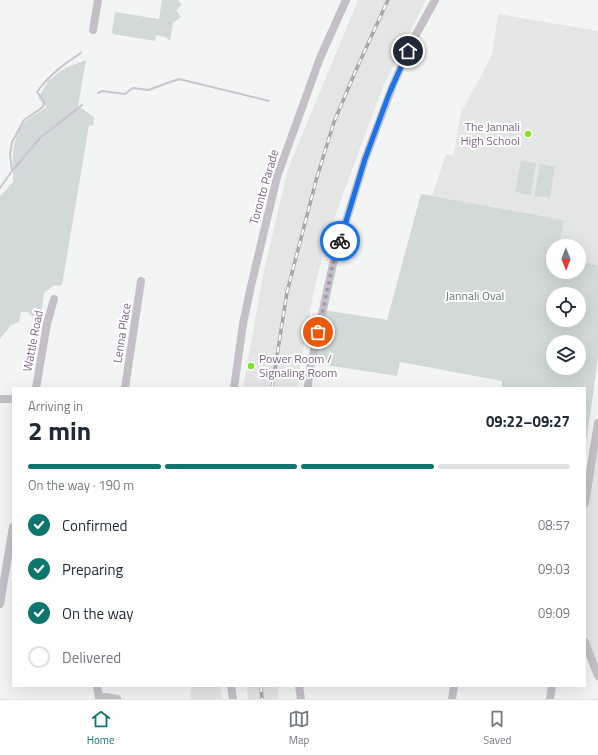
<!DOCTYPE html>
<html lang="en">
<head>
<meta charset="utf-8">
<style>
	body { margin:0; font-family:"Titillium Web",sans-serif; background:#f2f2f3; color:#1f2937; height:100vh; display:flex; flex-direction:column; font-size:15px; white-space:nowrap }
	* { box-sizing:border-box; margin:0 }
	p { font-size:13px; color:#747a83 }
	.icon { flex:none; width:22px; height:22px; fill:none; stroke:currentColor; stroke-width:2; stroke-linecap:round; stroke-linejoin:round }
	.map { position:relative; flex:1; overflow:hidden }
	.sheet { position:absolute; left:12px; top:387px; width:574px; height:300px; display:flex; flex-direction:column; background:#fff; border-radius:0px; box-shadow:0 4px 16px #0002 }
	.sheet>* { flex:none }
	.needle { width:26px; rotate:179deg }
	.tools { position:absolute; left:546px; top:239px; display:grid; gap:8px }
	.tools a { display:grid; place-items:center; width:40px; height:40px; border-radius:50%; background:#fff; box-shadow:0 4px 16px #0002; font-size:20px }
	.pin { position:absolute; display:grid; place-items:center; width:34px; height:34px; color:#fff; margin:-17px; border:2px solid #fff; border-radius:50%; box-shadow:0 1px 4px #0007 }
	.courier { position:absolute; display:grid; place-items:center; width:40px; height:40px; margin:-20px; border:3px solid #1a73e8; border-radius:50%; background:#fff; color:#222; box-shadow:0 1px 5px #0007 }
	.overview em { font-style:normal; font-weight:700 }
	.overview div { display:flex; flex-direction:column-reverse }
	.overview { display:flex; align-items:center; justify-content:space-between; height:68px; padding:0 16px }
	h1 { font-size:26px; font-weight:700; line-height:30px }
	.bar { display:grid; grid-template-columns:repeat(4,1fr); gap:6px 4px; align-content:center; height:48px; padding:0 16px }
	.bar i { height:5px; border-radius:3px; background:#e0e1e3 }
	.bar .selected { background:#0f766e }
	.bar p { grid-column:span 4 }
	ol { padding:0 16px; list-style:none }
	li { display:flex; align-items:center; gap:12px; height:44px }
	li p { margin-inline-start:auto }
	li .icon { padding:4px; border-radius:50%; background:#0f766e; color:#fff; stroke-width:4 }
	li:last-child { color:#747a83 }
	li i { width:22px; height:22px; border:2px solid #e0e1e3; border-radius:50% }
	.tabs { display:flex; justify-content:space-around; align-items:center; height:56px; border-top:1px solid #e0e1e3; background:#fff; font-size:11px; color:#747a83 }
	.tabs a { display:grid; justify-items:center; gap:2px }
	.tabs .selected { color:#0f766e }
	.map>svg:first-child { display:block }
	.built { fill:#e4e6e6 }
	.green { fill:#d1dad9; fill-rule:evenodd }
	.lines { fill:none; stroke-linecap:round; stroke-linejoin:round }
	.stream { stroke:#cac3d0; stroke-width:2 }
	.minor { stroke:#c5c0c7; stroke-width:8 }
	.rail-casing { stroke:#aba3ae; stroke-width:3.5 }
	.rail { stroke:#fff; stroke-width:2; stroke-dasharray:6; stroke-linecap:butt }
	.done { stroke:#a497aa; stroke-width:4; stroke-dasharray:0 7.2 }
	.route { stroke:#1a73e8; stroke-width:5 }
	.poi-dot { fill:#81e225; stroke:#fff; stroke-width:1.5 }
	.labels { text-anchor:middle; stroke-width:4; stroke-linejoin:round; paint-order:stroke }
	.poi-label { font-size:12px; fill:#7a6483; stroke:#fff; text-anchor:end }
	.street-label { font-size:12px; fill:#7a6483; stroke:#fff }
	.park-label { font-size:12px; fill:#63787a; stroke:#fff }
</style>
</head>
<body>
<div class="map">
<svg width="598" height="699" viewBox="0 0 598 699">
	<rect width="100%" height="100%" fill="#f2f5f3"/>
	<path class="built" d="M358,0H426L382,89L327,238L313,295L299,372L297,388H243L263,275L288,169Z
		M498,14L598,31V265L579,261V246H559L564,220L432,196L446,154L453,156L461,113L492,55Z
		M598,423V676L585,645V504Z
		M192,686H221L222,699H190Z
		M247,686H278L279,699H248Z"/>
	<path class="green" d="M162,0H178L182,5L176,10L181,17L173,23L170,41L166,37L156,35L155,41L113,34L112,31L115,12L159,19Z
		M86,60L78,106L94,117L93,126L89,125L62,285L53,286L44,293L41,316H32L28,312H21L19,322L11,325L0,339V196L13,182C13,161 10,134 28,119C34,115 41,111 47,107L38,98L49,80L65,68Z
		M521,161L536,163L531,195L515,192Z
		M540,164L555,167L550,198L534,196Z
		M421,194L564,220L559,246H553V272H579V261L598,265V357L587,438L585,437V388H502V381L400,362L397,376L312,363L323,310L387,320ZM553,294H579V320H553ZM553,342H579V368H553Z"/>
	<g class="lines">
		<path class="stream" d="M98,93L102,91L125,94L133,88L148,90L179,79L269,101
			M12,171L10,154L12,142L24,120L43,107L44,101L37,92C49,75 64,64 81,53
			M0,188L12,171L40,138L82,105"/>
		<path class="minor" d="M93,30L98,0
			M36,388L47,324L54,299
			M125,388L141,281
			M234,388L243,324L251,286L277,177L320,58L346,0
			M308,388L309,373L333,264L365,159L393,85L413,40L435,0
			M0,399H13
			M585,503L598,423
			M0,604L13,527
			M585,642L598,676
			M97,686L99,698
			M231,686L233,699
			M299,686L301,699
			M99,698L106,697L117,699
			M452,699L454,686
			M550,699L552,686"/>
		<defs>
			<path id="rail" d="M272,388L287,292L317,177L334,122L356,70L388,0
				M261,686L262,699"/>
		</defs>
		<use href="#rail" class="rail-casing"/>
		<use href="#rail" class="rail"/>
	</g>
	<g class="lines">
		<path class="done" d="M318,332L333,264L340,241"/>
		<path class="route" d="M340,241L365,159L389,94L408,51"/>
	</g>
	<g class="poi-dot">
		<circle cx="528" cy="134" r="4"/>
		<circle cx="251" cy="366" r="4"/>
	</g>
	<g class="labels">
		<g class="poi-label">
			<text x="520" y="131">The Jannali<tspan x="520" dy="14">High School</tspan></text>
			<text x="259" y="363" text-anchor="start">Power Room /<tspan x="259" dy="14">Signaling Room</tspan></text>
		</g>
		<g class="street-label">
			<text transform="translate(264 187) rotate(-74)" y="4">Toronto Parade</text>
			<text transform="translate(122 333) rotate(-81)" y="4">Lenna Place</text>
			<text transform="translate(33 341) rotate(-79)" y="4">Wattle Road</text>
		</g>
		<g class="park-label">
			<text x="475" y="300">Jannali Oval</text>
		</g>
	</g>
</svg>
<div class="tools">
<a><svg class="needle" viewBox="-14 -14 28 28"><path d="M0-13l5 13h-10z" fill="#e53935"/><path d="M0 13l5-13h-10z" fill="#747a83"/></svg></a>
<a><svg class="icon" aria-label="locate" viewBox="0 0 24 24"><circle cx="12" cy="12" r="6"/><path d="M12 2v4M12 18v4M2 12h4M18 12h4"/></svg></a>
<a><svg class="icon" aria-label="layers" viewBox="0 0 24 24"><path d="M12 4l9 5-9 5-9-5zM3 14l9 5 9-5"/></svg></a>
</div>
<div class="pin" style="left:318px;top:332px;background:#ea580c"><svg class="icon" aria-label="bag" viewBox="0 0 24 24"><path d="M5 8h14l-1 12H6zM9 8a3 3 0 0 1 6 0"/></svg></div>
<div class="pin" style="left:408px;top:51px;background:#1f2937"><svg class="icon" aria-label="home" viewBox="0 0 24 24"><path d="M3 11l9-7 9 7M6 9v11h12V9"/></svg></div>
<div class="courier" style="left:340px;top:241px"><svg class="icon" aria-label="bike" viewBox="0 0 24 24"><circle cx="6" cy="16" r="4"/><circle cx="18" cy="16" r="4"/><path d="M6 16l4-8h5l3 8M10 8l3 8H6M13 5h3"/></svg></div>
<section class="sheet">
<div class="overview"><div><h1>2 min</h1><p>Arriving in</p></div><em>09:22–09:27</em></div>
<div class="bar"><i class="selected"></i><i class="selected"></i><i class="selected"></i><i></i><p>On the way · 190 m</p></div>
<ol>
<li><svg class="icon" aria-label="check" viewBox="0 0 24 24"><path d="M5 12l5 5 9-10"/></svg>Confirmed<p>08:57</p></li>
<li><svg class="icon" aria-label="check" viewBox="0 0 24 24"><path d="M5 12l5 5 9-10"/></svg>Preparing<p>09:03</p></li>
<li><svg class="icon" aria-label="check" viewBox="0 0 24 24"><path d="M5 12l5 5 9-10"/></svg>On the way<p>09:09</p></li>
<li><i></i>Delivered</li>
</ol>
</section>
</div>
<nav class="tabs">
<a class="selected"><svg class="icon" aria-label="home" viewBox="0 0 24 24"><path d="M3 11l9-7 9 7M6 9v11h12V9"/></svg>Home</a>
<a><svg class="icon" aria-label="map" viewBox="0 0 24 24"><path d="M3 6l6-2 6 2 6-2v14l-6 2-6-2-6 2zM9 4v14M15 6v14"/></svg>Map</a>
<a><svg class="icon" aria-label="saved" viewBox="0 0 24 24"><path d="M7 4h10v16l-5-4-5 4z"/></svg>Saved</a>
</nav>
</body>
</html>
